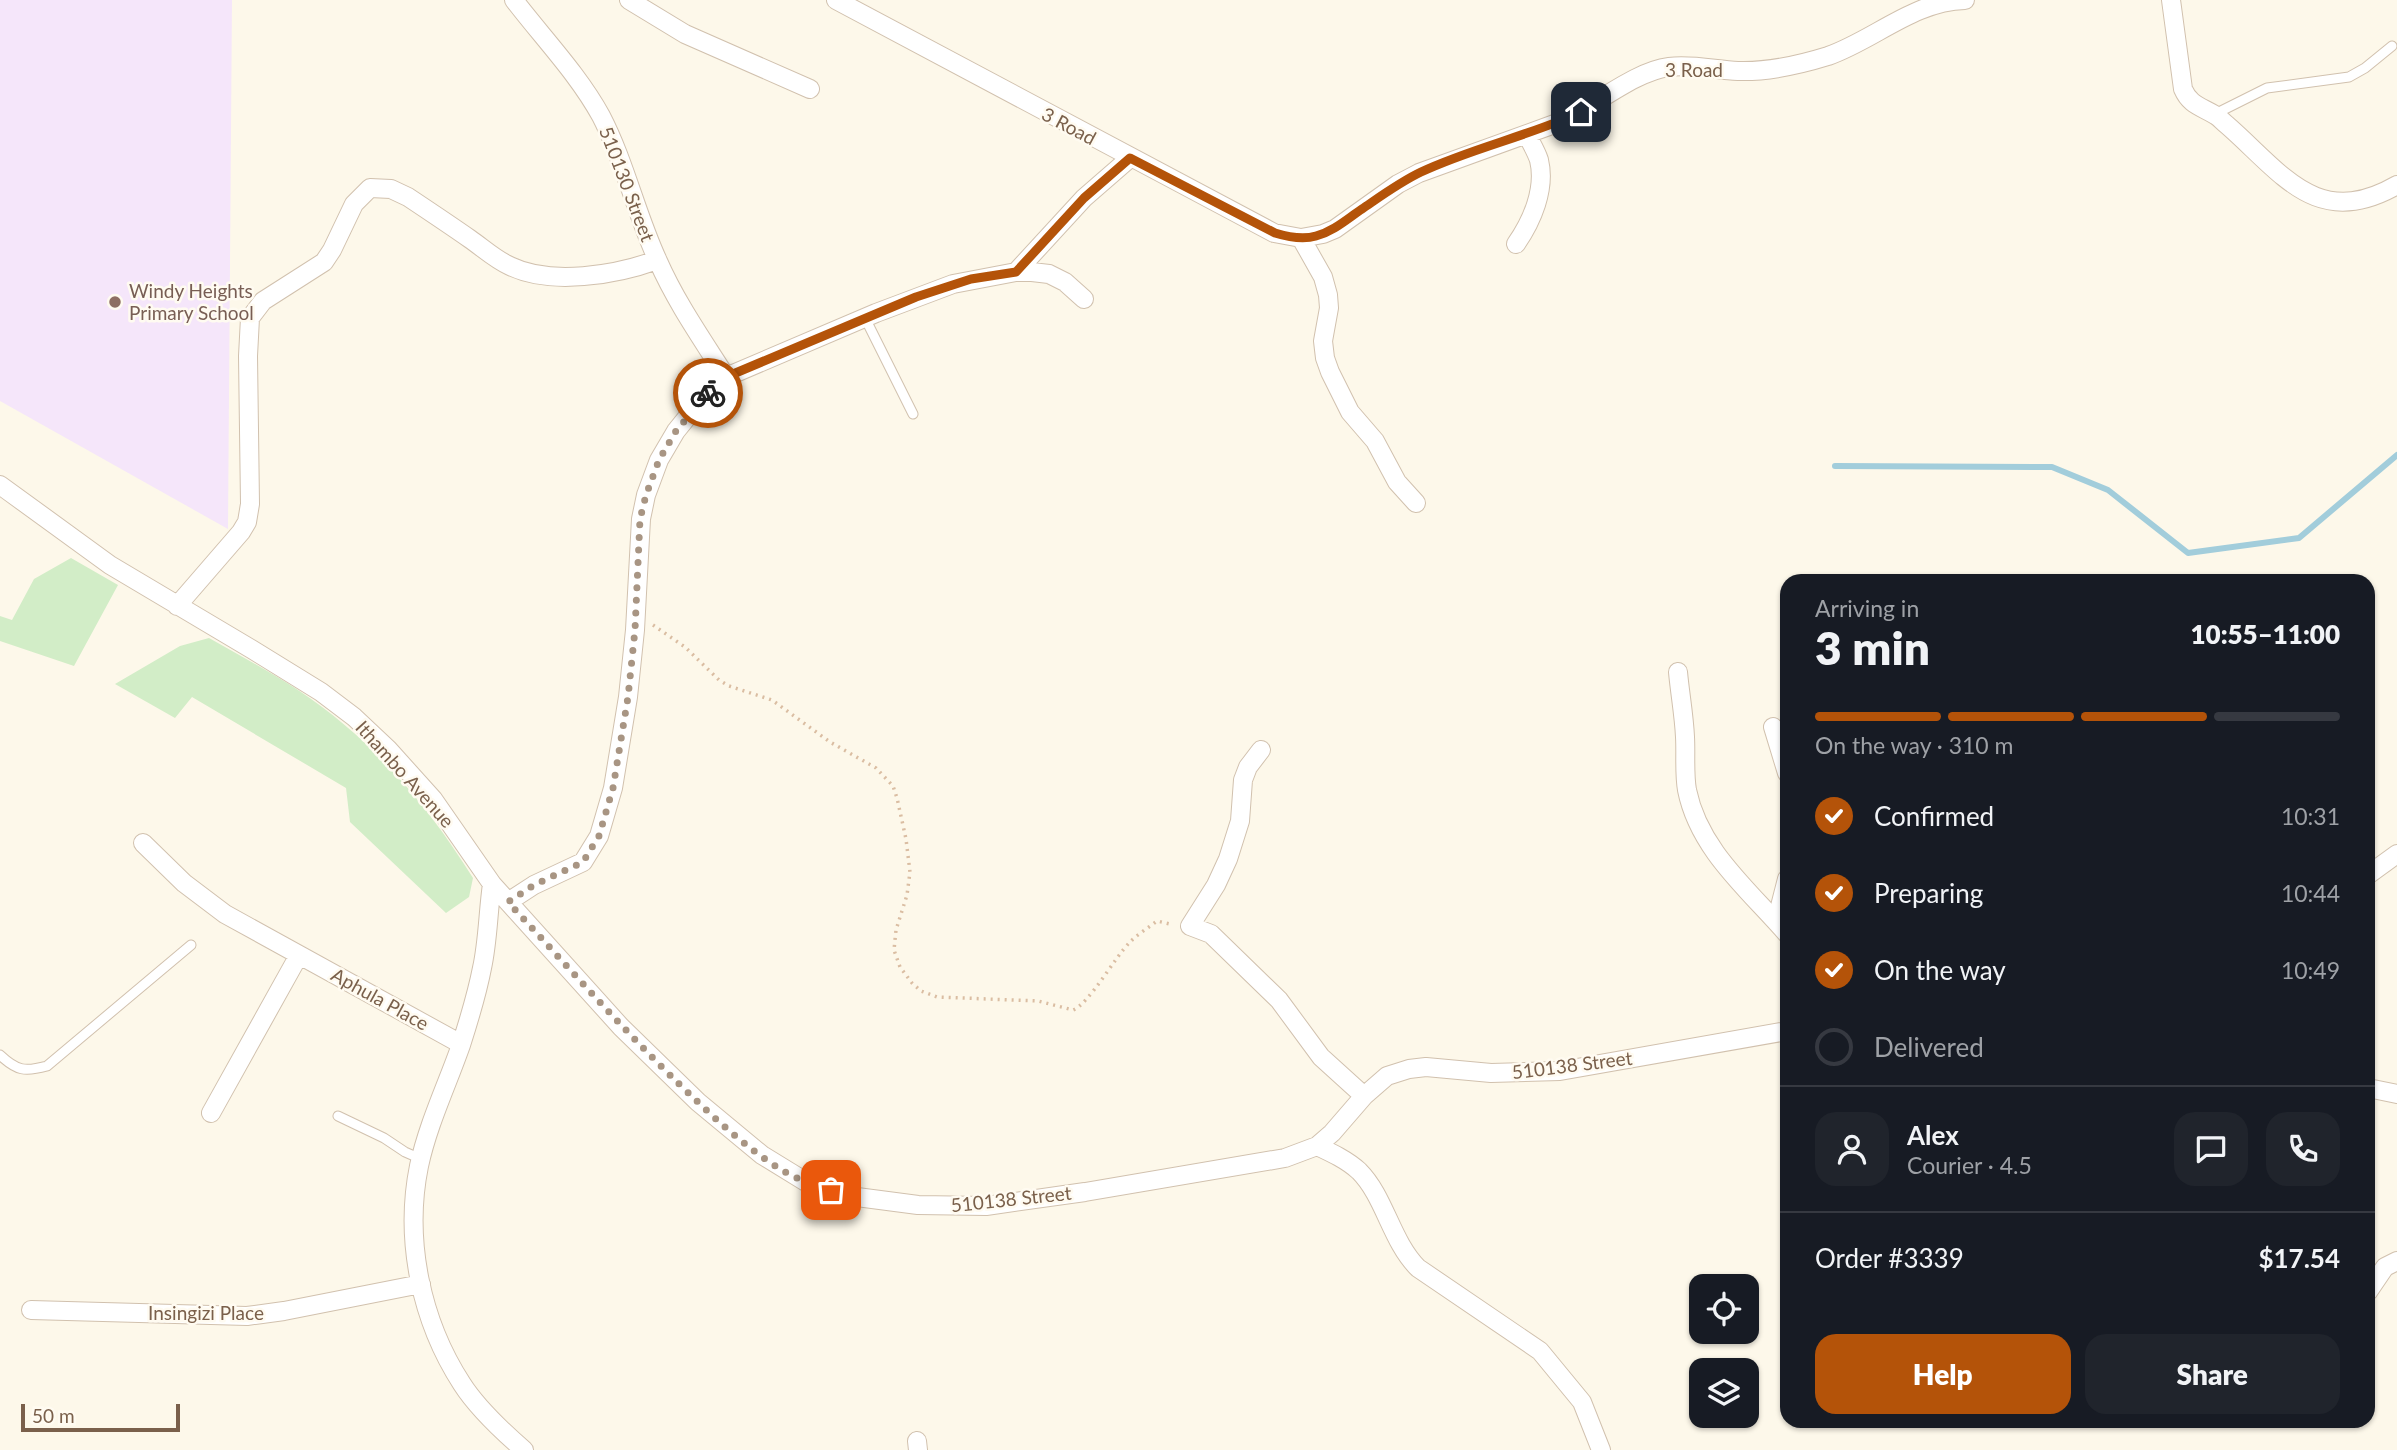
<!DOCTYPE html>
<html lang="en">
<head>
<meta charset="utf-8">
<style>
	body { margin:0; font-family:Lato,sans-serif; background:#20242c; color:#f1f3f6; height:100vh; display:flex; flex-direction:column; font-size:26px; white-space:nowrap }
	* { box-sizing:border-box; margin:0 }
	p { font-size:23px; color:#9ea1a6 }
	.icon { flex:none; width:38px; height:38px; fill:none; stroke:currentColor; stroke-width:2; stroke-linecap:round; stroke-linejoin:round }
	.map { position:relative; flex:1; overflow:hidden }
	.panel { position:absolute; left:1780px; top:574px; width:595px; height:854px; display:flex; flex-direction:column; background:#171b24; border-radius:21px; box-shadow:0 2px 5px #0004 }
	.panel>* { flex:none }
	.tools { position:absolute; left:1689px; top:1274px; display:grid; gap:14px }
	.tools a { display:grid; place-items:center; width:70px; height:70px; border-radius:14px; background:#171b24; box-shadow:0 2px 5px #0004; font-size:35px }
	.scale { position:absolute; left:21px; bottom:18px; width:159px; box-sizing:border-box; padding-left:7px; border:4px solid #7a604b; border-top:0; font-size:19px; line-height:24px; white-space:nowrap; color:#7a604b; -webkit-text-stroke:5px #fffbf1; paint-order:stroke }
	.pin { position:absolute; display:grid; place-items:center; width:60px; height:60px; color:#fff; margin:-30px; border-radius:14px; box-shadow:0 4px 10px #0006 }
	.courier { position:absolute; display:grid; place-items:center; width:70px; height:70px; margin:-35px; border:5px solid #b45309; border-radius:50%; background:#fff; color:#222; box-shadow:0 2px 9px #0007 }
	.summary em { font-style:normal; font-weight:800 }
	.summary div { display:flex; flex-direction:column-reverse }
	.summary { display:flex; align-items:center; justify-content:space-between; height:119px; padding:0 35px }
	h1 { font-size:46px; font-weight:800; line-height:52px }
	.bar { display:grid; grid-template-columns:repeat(4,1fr); gap:10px 7px; align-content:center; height:84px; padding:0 35px }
	.bar i { height:9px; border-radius:5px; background:#363941 }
	.bar .on { background:#b45309 }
	.bar p { grid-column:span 4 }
	.line { display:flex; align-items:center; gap:18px; padding:0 35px; border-top:2px solid #363941 }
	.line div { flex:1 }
	.round { display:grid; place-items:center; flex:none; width:74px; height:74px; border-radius:21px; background:#20242c }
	ol { padding:0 35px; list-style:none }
	li { display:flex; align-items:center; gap:21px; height:77px }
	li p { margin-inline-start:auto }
	li .icon { padding:7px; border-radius:50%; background:#b45309; color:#fff; stroke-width:4 }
	li:last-child { color:#9ea1a6 }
	li i { width:38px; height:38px; border:4px solid #363941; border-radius:50% }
	.button { display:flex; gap:14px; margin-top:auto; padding:14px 35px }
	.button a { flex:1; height:80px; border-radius:21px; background:#b45309; color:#fff; font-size:28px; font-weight:800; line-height:80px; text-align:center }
	.button a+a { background:#20242c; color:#f1f3f6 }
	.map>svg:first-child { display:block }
	.education { fill:#f5e6fa }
	.green { fill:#d2edc7 }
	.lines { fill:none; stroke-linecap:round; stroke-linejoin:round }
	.stream { stroke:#a2cddb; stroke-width:6 }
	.service-casing { stroke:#d1c1ae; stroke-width:11 }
	.minor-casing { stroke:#d1c1ae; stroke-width:20 }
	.path { stroke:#dabda2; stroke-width:3.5; stroke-dasharray:2 5; stroke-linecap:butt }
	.service { stroke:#fff; stroke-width:9 }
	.minor { stroke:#fff; stroke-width:18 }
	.done { stroke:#a89583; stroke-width:7; stroke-dasharray:0 12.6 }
	.route { stroke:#b45309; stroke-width:9 }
	.education-dot { fill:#8d6e63; stroke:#fffbf1; stroke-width:2.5 }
	.labels { text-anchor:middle; stroke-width:5; stroke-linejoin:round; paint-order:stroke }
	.street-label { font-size:19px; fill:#7a604b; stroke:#fffbf1 }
	.education-label { font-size:19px; fill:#785e54; stroke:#fffbf1; text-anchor:start }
</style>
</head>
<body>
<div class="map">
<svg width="2397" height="1450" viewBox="0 0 2397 1450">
	<rect width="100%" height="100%" fill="#fdf8ea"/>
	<path class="education" d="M0,0H232L228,529L0,401Z"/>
	<path class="green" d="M71,558L118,585L74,666L0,641V616L12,620L34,579Z
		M209,638C239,655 269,671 298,690C371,738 427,804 473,878L469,897L446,913L350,822L346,788L192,697L175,718L115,684L180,646Z"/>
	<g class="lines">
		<path class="stream" d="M1835,466L2052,467L2108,490L2188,553L2299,538L2397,455"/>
		<defs>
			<path id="service" d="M2215,114L2267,88L2349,77L2365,68L2392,46
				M865,318L913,414
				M0,1055C17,1071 25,1072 47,1066L191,945
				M338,1116L384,1138L405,1152L421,1159"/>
			<path id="minor" d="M514,0C543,38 578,74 601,116C625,162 636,214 658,261C676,302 702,339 726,377
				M629,0L685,34L810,89
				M836,0L1274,233L1301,238L1323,234L1335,229L1398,184L1419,173L1560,122C1593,107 1635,71 1669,67C1692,64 1716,70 1738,71C1768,72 1799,65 1828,56C1874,40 1914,1 1965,0
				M2171,0L2183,89C2190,105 2200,106 2215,115C2219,117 2223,122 2227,125C2282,173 2317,231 2397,185
				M1301,238L1323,277L1328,295L1329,308L1323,341L1325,358L1330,372L1350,412L1375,441L1397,482L1416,503
				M1516,244C1532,221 1546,189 1539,160C1536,151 1531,143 1527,135
				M1016,272L1084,198L1130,158
				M0,485L110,565L253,650L321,692L354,717L388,749L433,799L492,884C488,912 488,941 482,968C477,994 469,1020 461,1045C447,1085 428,1124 419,1166C404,1240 421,1321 462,1384C478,1409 502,1431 524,1450
				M177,606L241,532L247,522L250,504L248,356L250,318L263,301L324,262L332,250L354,204L370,188L391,189L408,197C429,211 450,225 470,239C483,248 496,260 510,266C551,286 616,275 657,260
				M1678,672C1680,694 1684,715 1685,737C1686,754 1684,773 1687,790C1699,850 1749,890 1787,934
				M1773,727L1787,773
				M1261,750L1248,767L1243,780L1240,821L1228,859L1216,885L1190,926L1211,934L1279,1000L1321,1057L1364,1096
				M143,843L184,883L225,914L461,1044
				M2368,875L2397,854
				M492,884L621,1027L698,1102L762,1155L806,1182L857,1197L918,1205L986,1206L1085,1192L1285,1158L1317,1146L1332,1133L1364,1096L1387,1076L1409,1069L1426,1067L1491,1073L1560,1071L1787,1031
				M508,902L534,885L583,862L599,836L613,788L628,697L635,630L641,519L646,495L659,460L676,431L701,400L726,377L876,313L953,284L1016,272H1032L1049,274L1065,282L1084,299
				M1776,922L1787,879
				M2368,1088L2397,1094
				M211,1113L299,955
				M1317,1146C1332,1153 1347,1160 1359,1171C1385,1197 1391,1241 1418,1268L1540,1351L1582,1402L1601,1450
				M2368,1292L2385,1267L2397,1261
				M31,1310L247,1316L284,1311L421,1284
				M917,1441L918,1450"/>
		</defs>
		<use href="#service" class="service-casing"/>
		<use href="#minor" class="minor-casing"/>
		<path class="path" d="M653,625L685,647L719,680L729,686L772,700L830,742L876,768L893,786L897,798L906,839L910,872L907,895L896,930L894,950L900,967L912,983L921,991L937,997L1038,1001L1073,1010C1089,1004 1115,957 1130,942C1138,934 1148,928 1157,921L1170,924"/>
		<use href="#service" class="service"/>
		<use href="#minor" class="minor"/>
	</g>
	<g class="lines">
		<path class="done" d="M708,393L676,431L659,460L646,495L640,519L635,630L628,697L613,788L599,836L583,862L534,885L508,902C563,961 615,1021 672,1077C708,1112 760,1164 806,1182C814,1186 823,1187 831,1190"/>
		<path class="route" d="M708,393L726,377L916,297L971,279L1016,272L1084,198L1130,158L1275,233C1288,237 1303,240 1316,236C1334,231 1347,219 1362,209C1381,196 1400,182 1421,172C1472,148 1529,136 1581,112"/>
	</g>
	<circle class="education-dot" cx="115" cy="302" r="7"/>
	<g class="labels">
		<g class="street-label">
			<text x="1694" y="77">3 Road</text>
			<text transform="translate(1069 126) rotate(28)" y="7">3 Road</text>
			<text transform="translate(627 184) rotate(69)" y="7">510130 Street</text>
			<text transform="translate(405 774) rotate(48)" y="7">Ithambo Avenue</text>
			<text transform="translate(380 999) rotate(29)" y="7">Aphula Place</text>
			<text transform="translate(1572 1065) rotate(-7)" y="7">510138 Street</text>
			<text transform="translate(1011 1199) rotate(-6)" y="7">510138 Street</text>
			<text x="206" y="1320">Insingizi Place</text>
		</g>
		<g class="education-label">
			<text x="129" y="298">Windy Heights<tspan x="129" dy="22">Primary School</tspan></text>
		</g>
	</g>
</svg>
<div class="tools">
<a><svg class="icon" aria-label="locate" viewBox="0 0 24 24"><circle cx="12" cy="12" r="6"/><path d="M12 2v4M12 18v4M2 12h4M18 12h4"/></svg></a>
<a><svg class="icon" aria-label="layers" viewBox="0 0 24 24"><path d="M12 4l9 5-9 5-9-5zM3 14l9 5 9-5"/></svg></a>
</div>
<div class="scale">50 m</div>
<div class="pin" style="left:831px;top:1190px;background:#ea580c"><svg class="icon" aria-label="bag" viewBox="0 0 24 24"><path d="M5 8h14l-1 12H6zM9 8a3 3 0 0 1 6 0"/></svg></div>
<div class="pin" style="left:1581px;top:112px;background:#1f2937"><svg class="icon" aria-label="home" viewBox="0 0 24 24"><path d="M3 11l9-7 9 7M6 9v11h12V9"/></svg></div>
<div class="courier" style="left:708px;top:393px"><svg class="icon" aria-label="bike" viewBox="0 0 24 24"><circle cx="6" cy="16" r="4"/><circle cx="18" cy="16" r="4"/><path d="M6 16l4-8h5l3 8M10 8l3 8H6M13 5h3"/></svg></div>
<section class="panel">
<div class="summary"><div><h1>3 min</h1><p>Arriving in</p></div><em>10:55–11:00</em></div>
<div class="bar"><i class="on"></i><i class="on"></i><i class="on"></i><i></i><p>On the way · 310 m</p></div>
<ol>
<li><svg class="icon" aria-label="check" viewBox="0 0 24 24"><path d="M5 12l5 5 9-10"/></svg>Confirmed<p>10:31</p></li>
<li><svg class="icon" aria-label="check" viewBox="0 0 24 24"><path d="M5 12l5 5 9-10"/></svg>Preparing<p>10:44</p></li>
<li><svg class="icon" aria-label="check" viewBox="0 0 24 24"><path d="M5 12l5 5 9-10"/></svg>On the way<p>10:49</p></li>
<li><i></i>Delivered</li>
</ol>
<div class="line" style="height:126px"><a class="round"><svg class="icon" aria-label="person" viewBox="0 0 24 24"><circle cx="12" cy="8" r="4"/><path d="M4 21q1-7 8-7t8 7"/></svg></a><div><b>Alex</b><p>Courier · 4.5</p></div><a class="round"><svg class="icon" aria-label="chat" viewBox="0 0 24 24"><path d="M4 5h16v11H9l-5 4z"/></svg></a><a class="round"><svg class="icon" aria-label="phone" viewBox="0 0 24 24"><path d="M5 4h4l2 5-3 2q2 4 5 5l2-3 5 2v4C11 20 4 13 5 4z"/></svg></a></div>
<div class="line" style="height:91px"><div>Order #3339</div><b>$17.54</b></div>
<div class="button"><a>Help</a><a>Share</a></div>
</section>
</div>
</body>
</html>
